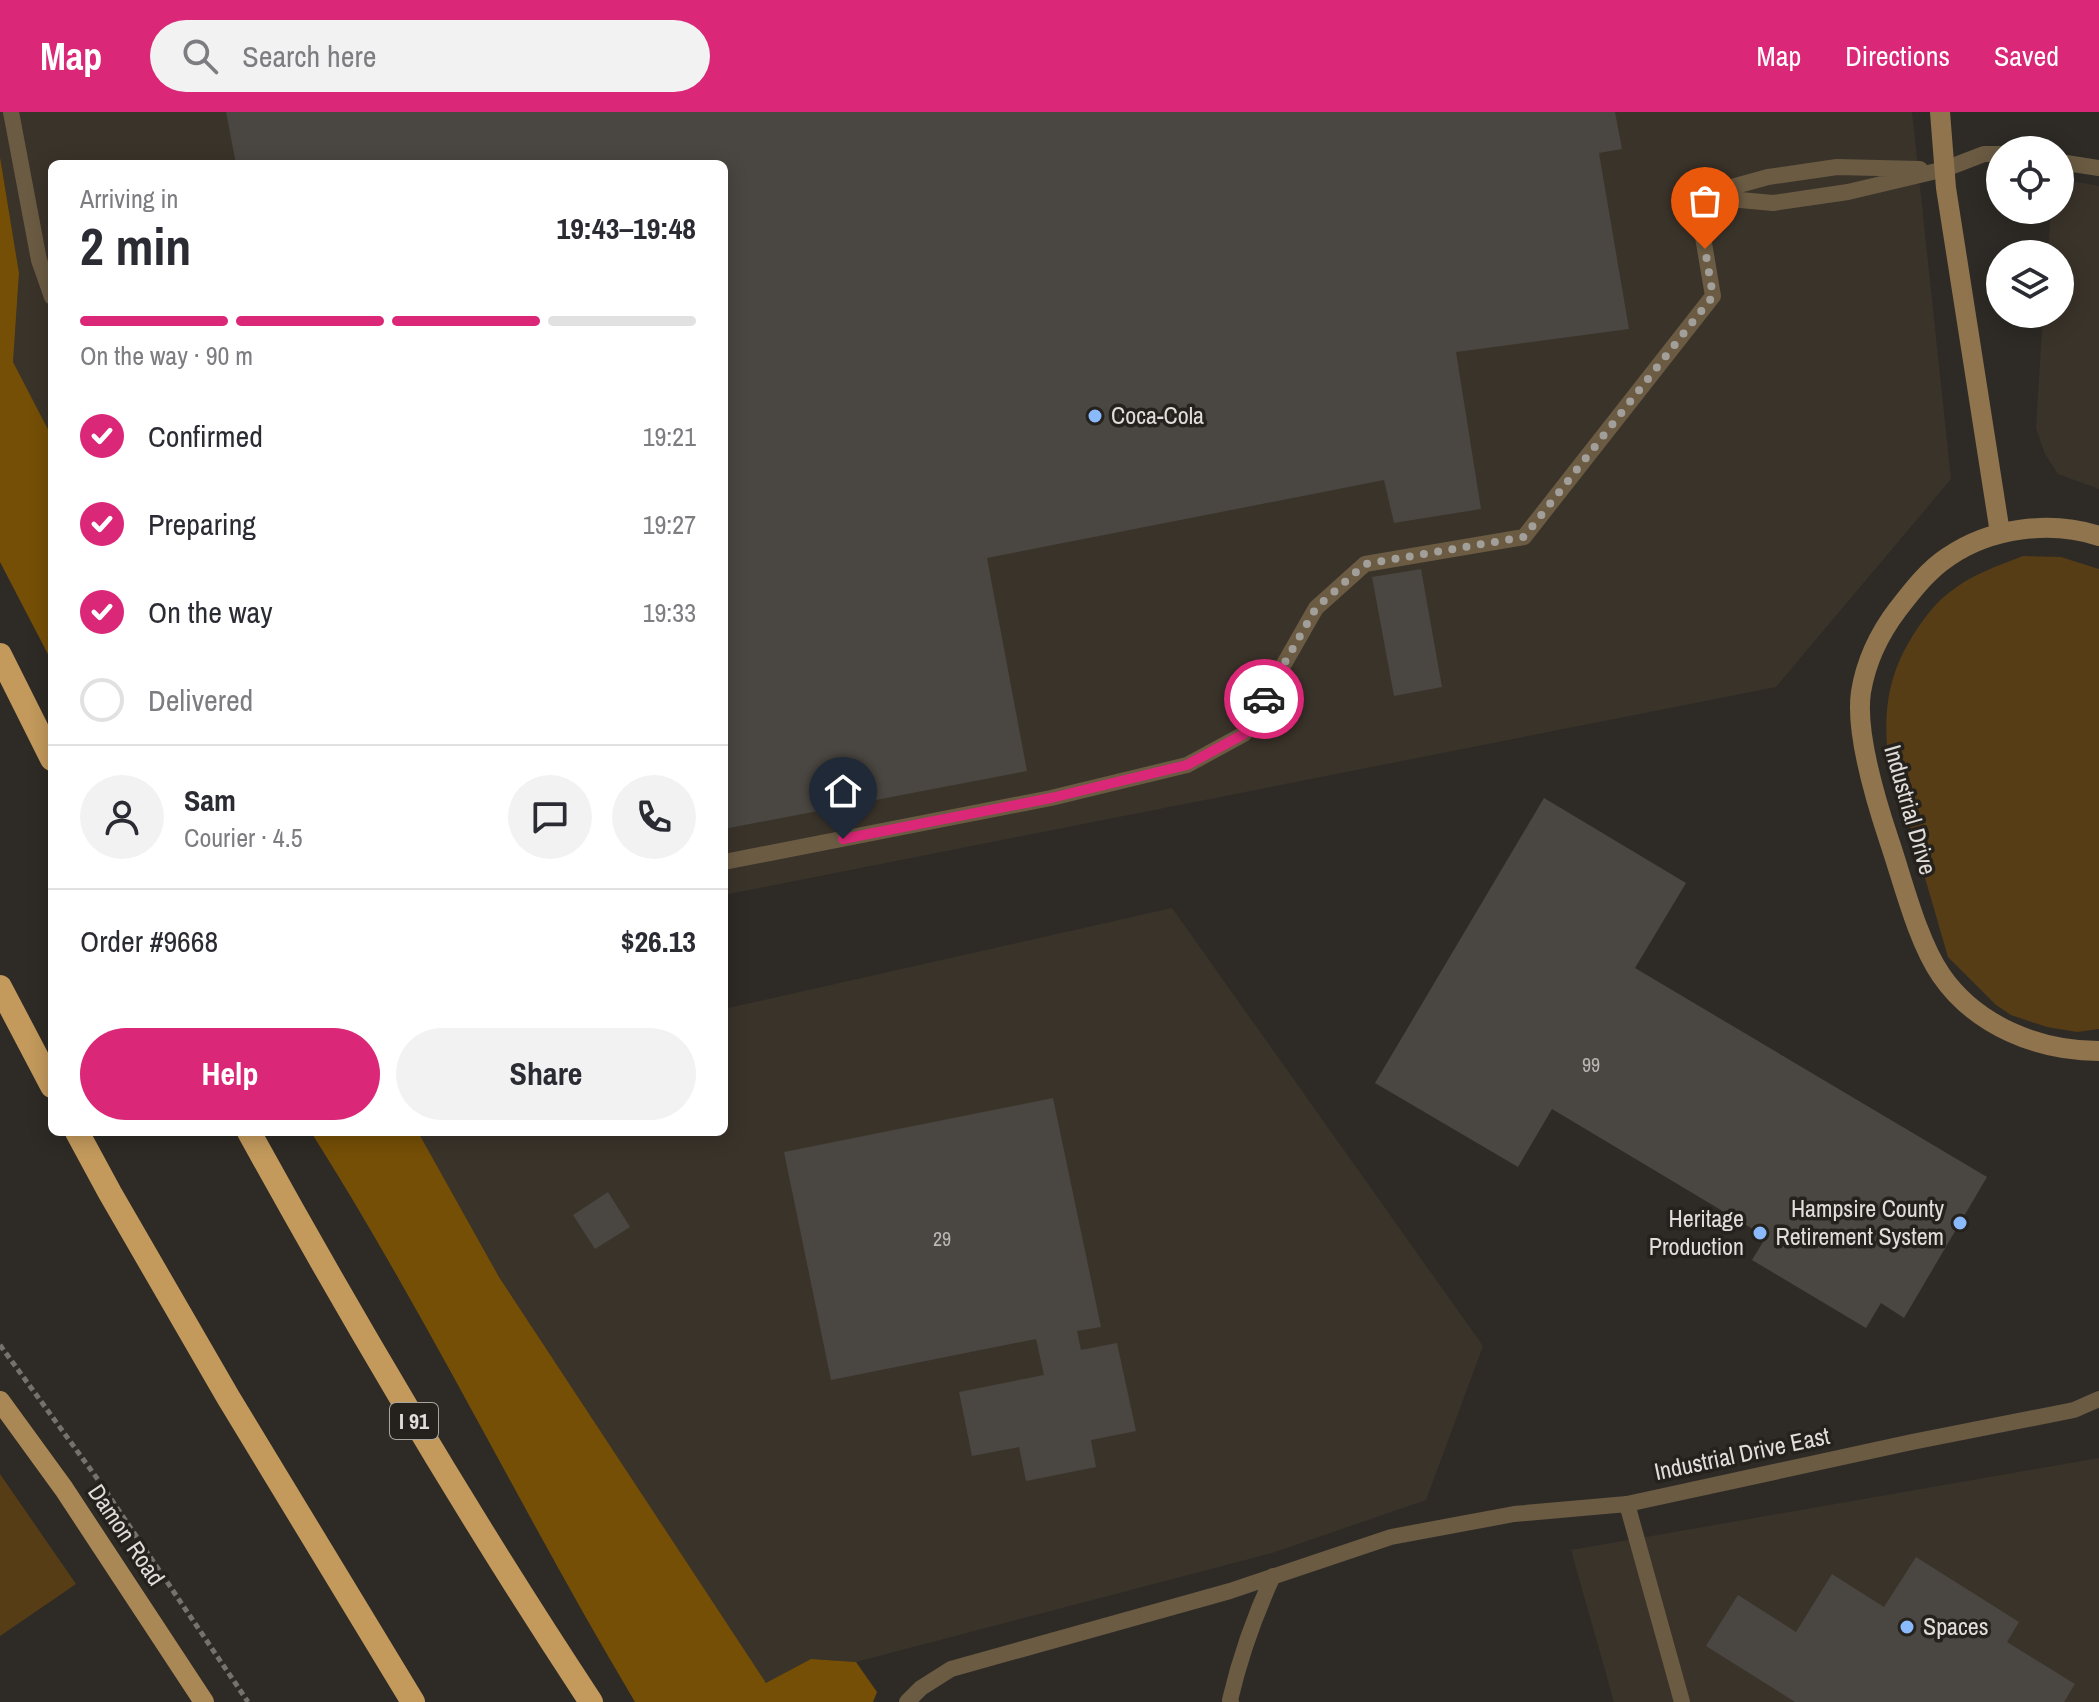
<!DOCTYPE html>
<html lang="en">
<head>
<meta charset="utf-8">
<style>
	body { margin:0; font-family:"Archivo Narrow",sans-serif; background:#f2f2f3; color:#2b2b33; height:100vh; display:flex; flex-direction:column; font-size:30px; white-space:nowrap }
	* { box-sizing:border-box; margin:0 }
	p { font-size:26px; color:#7c7c81 }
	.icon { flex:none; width:44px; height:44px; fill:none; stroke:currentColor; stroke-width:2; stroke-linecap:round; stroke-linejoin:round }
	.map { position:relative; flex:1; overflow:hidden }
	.side { position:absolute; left:48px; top:48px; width:680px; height:976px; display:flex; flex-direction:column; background:#fff; border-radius:12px; box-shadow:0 4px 20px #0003 }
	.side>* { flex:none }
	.fabs { position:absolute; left:1986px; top:24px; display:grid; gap:16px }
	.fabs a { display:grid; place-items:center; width:88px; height:88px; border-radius:50%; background:#fff; box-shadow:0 4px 20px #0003; font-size:40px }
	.pin { position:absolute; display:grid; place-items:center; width:68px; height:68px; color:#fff; margin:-82px -34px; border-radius:50% 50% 50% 0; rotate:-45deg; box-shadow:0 0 8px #0007 }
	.pin .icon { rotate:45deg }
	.courier { position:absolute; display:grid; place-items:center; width:80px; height:80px; margin:-40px; border:6px solid #db2777; border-radius:50%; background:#fff; color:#222; box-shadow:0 2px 10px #0007 }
	.headline em { font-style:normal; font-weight:700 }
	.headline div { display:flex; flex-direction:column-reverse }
	.headline { display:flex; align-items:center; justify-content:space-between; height:136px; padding:0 32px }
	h1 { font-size:52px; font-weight:700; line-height:60px }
	.bar { display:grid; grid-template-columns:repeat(4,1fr); gap:12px 8px; align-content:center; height:96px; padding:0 32px }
	.bar i { height:10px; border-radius:6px; background:#e1e1e2 }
	.bar .active { background:#db2777 }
	.bar p { grid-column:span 4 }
	.line { display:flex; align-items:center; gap:20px; padding:0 32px; border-top:2px solid #e1e1e2 }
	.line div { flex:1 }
	.round { display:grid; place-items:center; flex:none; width:84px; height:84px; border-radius:42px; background:#f2f2f3 }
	ol { padding:0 32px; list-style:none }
	li { display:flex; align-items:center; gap:24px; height:88px }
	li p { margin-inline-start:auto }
	li .icon { padding:8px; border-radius:50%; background:#db2777; color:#fff; stroke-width:4 }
	li:last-child { color:#7c7c81 }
	li i { width:44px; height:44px; border:4px solid #e1e1e2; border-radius:50% }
	.button { display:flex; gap:16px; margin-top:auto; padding:16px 32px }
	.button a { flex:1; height:92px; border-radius:48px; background:#db2777; color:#fff; font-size:32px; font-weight:700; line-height:92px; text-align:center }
	.button a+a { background:#f2f2f3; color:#2b2b33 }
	header { display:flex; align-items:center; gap:48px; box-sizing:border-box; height:112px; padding:0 40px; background:#db2777; color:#fff }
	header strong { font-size:38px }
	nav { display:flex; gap:44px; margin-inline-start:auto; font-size:28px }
	.search { width:560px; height:72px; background:#f2f2f3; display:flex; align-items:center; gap:20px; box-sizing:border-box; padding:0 28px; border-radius:44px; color:#7c7c81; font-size:30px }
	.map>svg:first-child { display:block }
	.built { fill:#3a332a }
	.green { fill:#563d15 }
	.forest { fill:#754f06 }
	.building { fill:#4a4641 }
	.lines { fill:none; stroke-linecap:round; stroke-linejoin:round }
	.path { stroke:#75726e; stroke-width:5; stroke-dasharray:6 4; stroke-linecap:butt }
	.lane { stroke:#6b5b43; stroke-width:16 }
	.secondary { stroke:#8f744e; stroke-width:20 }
	.primary { stroke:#a85; stroke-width:20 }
	.highway { stroke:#c39a5c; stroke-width:24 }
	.done { stroke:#a29f9b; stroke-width:8; stroke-dasharray:0 14.4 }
	.route { stroke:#db2777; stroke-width:10 }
	.poi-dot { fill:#8abafc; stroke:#25211c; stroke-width:3 }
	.labels { text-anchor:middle; stroke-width:7; stroke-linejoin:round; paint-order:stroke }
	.number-label { font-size:20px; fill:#bab7b4 }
	.shield { fill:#25211c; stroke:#a8a5a1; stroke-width:2 }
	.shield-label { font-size:22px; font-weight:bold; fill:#e0ddda }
	.poi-label { font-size:24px; fill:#e0ddda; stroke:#25211c; text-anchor:start }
	.street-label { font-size:24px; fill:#e0ddda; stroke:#25211c }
</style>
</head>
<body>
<header>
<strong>Map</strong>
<div class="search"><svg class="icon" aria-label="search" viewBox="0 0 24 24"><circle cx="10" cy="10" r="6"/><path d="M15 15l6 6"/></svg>Search here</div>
<nav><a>Map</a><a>Directions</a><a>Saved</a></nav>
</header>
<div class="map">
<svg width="2099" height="1590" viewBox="0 0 2099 1590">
	<rect width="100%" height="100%" fill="#2e2b26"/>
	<path class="built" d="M0,0H1912L1951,367L1776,575L724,783V52H52V325L13,250L19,161L0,45Z
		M2060,67L2099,74V377L2058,362L2045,342L2036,316L2043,202H2060V142H2048L2051,98H2060Z
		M1172,796L1483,1234L1426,1388L1272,1441L856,1550L811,1547L766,1572L499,1165L418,1020H724V897Z
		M2099,1346V1590H1614L1571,1438Z"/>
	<path class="green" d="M2023,444L2061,445L2099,457V917L2077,920L2047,915L2011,903L1996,893L1948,845L1887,635C1884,589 1891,556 1917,517C1926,504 1937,489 1950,480C1971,463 1997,454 2023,444Z
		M0,1362L76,1472L0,1524Z"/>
	<path class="forest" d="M0,45L19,161L13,250L52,325V550L0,450Z
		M311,1020H418L499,1165L766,1571L811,1547L856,1550L877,1580L873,1590H635C523,1402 428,1205 311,1020Z"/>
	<path class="building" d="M226,0H1615L1622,37L1599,41L1629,217L1456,240L1481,397L1394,411L1384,368L987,446L1027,659L724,717V52H236Z
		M1421,457L1442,575L1394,584L1372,465Z
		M1544,686L1686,771L1635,856L1987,1065L1904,1206L1881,1191L1866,1216L1752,1148L1766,1125L1552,997L1518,1055L1375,971Z
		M1053,986L1101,1215L1077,1219L1081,1238L1117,1231L1136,1319L1091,1328L1096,1355L1026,1369L1019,1335L972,1344L959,1280L1044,1263L1036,1227L831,1268L784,1040Z
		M608,1080L630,1115L595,1137L573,1103Z
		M1916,1445L2019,1510L2007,1530L2075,1572L2064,1590H1795L1706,1534L1738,1483L1796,1520L1832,1462L1884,1495Z"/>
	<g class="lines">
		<path class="path" d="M0,1233L99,1369L248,1590"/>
		<path class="lane" d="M11,0L39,148L52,185
			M2060,50L2099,56
			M1710,81L1768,65L1837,55L1920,57
			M1696,84L1773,91L1848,80L1945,57L1984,42H2000
			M724,750L1051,686L1187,653L1244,622L1316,496L1365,452L1524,425L1713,184L1696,84
			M1627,1392L1682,1590
			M907,1590L921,1576L951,1557L1230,1479L1391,1425L1514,1402L1627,1392L1912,1330L2074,1298L2099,1287
			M1231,1590L1230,1588C1240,1545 1254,1505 1273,1464"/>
		<path class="secondary" d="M1940,0L1946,76L2000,421
			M2099,424C2050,408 1990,416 1948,445C1928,458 1912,479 1898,497C1879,522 1866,549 1861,580C1855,620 1876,689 1889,728C1903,769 1917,828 1941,863C1976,914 2039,939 2099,939"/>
		<path class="primary" d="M0,1289L64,1377L204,1590"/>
		<path class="highway" d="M0,543L52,647
			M0,875L52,974
			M77,1020L110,1081L228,1285L413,1590
			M249,1020C356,1214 469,1405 591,1590"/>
	</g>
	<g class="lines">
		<path class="done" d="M1264,587L1316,496L1365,452L1524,425L1713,184L1705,137"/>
		<path class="route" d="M843,727L1051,686L1187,653L1244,622L1264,587"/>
	</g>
	<g class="poi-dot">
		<circle cx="1095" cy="304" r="8"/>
		<circle cx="1960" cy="1111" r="8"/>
		<circle cx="1760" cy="1121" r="8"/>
		<circle cx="1907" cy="1515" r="8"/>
	</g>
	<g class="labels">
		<g class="number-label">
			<text x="1591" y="960">99</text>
			<text x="942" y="1134">29</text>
		</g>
		<rect class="shield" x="390" y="1291" width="48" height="36" rx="6"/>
		<g class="shield-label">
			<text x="414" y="1317">I 91</text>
		</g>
		<g class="poi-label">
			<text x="1111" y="312">Coca-Cola</text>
			<text x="1944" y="1105" text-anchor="end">Hampsire County<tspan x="1944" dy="28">Retirement System</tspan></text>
			<text x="1744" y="1115" text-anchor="end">Heritage<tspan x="1744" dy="28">Production</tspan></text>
			<text x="1923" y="1523">Spaces</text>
		</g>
		<g class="street-label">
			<text transform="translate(1910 698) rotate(74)" y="8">Industrial Drive</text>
			<text transform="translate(1742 1342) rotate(-12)" y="8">Industrial Drive East</text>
			<text transform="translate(126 1423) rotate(56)" y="8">Damon Road</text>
		</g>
	</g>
</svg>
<div class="fabs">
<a><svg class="icon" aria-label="locate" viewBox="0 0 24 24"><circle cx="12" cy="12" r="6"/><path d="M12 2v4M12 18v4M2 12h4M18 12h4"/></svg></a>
<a><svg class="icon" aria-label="layers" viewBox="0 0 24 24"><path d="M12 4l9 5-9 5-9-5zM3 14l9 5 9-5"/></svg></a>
</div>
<div class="pin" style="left:1705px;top:137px;background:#ea580c"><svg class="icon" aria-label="bag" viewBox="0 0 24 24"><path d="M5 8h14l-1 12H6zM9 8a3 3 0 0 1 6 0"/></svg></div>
<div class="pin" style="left:843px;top:727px;background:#1f2937"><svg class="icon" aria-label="home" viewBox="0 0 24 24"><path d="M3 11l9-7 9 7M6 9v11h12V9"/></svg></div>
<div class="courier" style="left:1264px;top:587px"><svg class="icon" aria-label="car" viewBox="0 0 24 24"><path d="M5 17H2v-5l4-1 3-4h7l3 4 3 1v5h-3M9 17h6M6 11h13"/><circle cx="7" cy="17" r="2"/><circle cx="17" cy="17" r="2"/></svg></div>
<section class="side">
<div class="headline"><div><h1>2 min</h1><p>Arriving in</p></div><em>19:43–19:48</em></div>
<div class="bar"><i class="active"></i><i class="active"></i><i class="active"></i><i></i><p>On the way · 90 m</p></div>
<ol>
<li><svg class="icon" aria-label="check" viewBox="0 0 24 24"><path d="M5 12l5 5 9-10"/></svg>Confirmed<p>19:21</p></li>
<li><svg class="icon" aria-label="check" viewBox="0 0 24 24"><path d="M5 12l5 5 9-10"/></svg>Preparing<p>19:27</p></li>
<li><svg class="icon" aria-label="check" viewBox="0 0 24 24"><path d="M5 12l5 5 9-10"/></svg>On the way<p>19:33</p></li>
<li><i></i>Delivered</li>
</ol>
<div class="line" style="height:144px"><a class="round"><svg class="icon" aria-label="person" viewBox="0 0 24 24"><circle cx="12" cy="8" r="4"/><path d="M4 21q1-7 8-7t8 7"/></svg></a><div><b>Sam</b><p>Courier · 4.5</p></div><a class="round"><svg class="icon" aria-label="chat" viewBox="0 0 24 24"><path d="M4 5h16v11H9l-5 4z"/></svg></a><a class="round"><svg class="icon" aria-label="phone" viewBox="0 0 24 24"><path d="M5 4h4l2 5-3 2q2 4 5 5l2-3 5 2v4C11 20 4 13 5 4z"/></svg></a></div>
<div class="line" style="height:104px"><div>Order #9668</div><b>$26.13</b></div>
<div class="button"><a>Help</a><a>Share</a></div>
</section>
</div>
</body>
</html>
